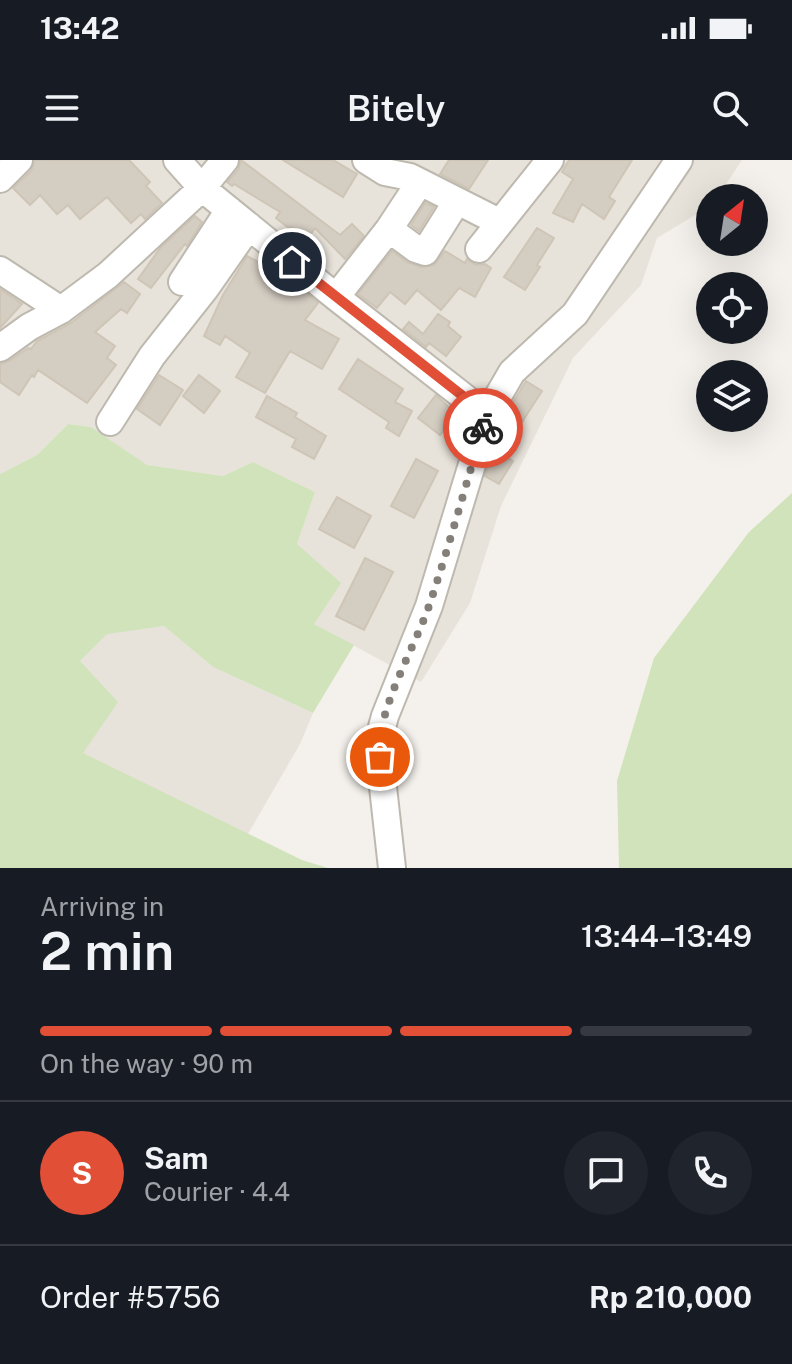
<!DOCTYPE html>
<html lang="en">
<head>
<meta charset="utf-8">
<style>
	body { margin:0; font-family:"Public Sans",sans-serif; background:#20242c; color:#f1f3f6; height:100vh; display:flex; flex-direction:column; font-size:30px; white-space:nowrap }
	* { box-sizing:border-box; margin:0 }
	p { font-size:26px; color:#9ea1a6 }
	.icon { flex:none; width:44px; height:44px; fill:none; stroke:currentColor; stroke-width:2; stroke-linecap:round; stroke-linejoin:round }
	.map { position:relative; height:708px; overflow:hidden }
	.sheet { display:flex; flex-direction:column; background:#171b24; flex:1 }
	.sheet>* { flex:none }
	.needle { width:52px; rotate:30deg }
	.controls { position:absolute; left:696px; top:24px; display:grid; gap:16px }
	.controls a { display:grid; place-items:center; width:72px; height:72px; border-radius:50%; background:#171b24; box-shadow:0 8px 32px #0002; font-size:40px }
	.pin { position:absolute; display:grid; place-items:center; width:68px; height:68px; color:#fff; margin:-34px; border:4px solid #fff; border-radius:50%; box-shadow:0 2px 8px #0007 }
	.courier { position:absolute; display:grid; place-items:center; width:80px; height:80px; margin:-40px; border:6px solid #e14f36; border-radius:50%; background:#fff; color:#222; box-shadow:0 2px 10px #0007 }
	.overview em { font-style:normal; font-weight:600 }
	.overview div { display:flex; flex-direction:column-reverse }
	.overview { display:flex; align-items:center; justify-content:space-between; height:136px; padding:0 40px }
	h1 { font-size:52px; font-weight:600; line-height:60px }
	.bar { display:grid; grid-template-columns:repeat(4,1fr); gap:12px 8px; align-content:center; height:96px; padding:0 40px }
	.bar i { height:10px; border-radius:6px; background:#363941 }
	.bar .current { background:#e14f36 }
	.bar p { grid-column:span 4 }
	.line { display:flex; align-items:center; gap:20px; padding:0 40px; border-top:2px solid #363941 }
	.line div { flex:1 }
	.round { display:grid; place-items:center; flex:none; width:84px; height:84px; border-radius:42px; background:#20242c }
	.status { display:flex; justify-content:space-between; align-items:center; height:56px; padding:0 40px; background:#171b24; direction:ltr }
	.status svg { height:22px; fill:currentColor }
	header { display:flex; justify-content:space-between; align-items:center; height:104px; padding:0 40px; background:#171b24; font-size:36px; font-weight:600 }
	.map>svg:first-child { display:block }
	.residential { fill:#e7e3da }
	.green { fill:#d0e3ba }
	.building { fill:#d4cdc2; stroke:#cec5b6; stroke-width:2 }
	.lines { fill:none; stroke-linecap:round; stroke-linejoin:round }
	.minor-casing { stroke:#beb9af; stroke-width:30 }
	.minor { stroke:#fff; stroke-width:26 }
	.done { stroke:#847f78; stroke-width:8; stroke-dasharray:0 14.4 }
	.route { stroke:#e14f36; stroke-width:10 }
</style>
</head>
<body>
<div class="status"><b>13:42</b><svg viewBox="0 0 49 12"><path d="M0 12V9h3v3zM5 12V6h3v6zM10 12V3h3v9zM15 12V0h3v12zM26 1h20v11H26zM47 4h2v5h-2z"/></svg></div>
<header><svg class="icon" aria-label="menu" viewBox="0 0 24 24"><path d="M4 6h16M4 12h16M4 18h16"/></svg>Bitely<svg class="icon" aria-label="search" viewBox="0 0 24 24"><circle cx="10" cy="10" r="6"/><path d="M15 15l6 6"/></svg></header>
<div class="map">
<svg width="792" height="708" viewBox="0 0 792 708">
	<rect width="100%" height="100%" fill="#f4f1ec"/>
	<path class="residential" d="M0,0H742L717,38H710V46L657,78L641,125L573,198L501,346L470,443L421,522L314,464L297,384L315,332L253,302L223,316L146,305L91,267L68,264L37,295L0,314Z
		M164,466L213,507L313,553L300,584L248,674L83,594L80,501L107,473Z"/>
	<path class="green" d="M68,264L91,267L147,305L223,316L253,302L315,332L297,384L341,423L314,464L354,485L313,553L213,507L164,466L107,474L80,501L118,542L83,593L302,700L328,708H0V314L37,295Z
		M792,333V708H619L617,621L654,498L749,372Z"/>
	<path class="building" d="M35,0H129L150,22L146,26L162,43L145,59L141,54L131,63L107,37L80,59L68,45L57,54L40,35L30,45L13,28L31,11Z
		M241,0L340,75L352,64L364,76L345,99L315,68L307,79L291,67L290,69L276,58L280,52L234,24L232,26L227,22L238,10Z
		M283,0H333L357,14L343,37Z
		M449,0H488L469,29L440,14Z
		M569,0H632L609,37L615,41L604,59L582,44L573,62L553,53L573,19L562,12Z
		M425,43L434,47L419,71L411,65Z
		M195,56L202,62L187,86L185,84L151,128L138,119L161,87Z
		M537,68L554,78L537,105L540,107L525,130L504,117Z
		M392,91L407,102L421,107L434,105L445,91L465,103L467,99L476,105L485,104L491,108L475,137L459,128L441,150L417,130L405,144L390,132L377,148L358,134Z
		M247,96L288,118L318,143L305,160L339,179L322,209L290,191L265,233L236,217L250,193L225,176L220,185L204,176L223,135Z
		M124,122L140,134L127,153L121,149L95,172L115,186L107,198L116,205L87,243L38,210L34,217L32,215L19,235L0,222V204L9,201L28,188L31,189L37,181L71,163Z
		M0,129L22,144L0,168Z
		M438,154L450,162L448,166L461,177L446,196L429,183L426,187L403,169L409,162L423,174Z
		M358,199L403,229L395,242L412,251L399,276L386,268L389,262L339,229Z
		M159,215L183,230L160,265L137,249Z
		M199,215L220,231L204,253L183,236Z
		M526,221L542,231L511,279L498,272L502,261Z
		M436,235L456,254L440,275L418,258Z
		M267,236L297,253L295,257L326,276L314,299L292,287L296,279L256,257Z
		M493,289L513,301L499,324L485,316Z
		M416,299L438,311L414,358L391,346Z
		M337,337L371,356L354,388L319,369Z
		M365,398L393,412L364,470L336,456Z"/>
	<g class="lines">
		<defs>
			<path id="minor" d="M177,0L202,28L336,137L487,255
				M366,0L385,12L410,17L499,62
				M0,19L19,0
				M389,69L420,22
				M479,89L550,0
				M0,110L61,150
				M182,122L229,50
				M336,137L389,69L416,89L425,92L457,41
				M0,188L29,167L61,150L108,115L202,28L225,0
				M110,262L152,196L205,129L249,66
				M392,708L378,582L385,556L429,446L487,255L512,212L575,154L679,0"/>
		</defs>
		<use href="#minor" class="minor-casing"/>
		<use href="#minor" class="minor"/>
	</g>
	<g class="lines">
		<path class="done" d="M380,597C374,555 415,487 429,446C449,387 465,327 483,268"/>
		<path class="route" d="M292,102L487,255L483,268"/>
	</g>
</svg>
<div class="controls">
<a><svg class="needle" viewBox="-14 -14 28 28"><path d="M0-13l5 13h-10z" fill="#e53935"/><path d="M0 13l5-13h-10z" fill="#9ea1a6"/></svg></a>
<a><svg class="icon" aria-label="locate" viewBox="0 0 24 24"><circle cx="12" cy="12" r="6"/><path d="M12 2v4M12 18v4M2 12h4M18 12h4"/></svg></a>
<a><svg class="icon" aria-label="layers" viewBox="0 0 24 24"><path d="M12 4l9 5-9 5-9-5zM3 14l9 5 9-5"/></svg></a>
</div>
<div class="pin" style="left:380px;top:597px;background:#ea580c"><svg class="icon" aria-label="bag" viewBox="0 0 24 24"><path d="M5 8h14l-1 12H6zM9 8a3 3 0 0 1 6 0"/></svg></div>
<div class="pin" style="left:292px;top:102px;background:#1f2937"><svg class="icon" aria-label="home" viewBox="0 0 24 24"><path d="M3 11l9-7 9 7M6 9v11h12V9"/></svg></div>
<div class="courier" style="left:483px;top:268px"><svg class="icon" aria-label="bike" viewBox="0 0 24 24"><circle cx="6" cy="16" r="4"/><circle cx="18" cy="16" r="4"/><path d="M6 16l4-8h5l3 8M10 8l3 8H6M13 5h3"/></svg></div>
</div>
<section class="sheet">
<div class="overview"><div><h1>2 min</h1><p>Arriving in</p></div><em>13:44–13:49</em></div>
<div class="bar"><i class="current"></i><i class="current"></i><i class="current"></i><i></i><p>On the way · 90 m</p></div>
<div class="line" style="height:144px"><b class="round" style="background:#e14f36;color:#fff">S</b><div><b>Sam</b><p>Courier · 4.4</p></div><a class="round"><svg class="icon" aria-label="chat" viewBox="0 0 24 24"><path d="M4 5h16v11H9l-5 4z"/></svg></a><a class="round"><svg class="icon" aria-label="phone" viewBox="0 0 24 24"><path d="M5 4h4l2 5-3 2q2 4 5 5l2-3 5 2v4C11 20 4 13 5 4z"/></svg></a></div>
<div class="line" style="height:104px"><div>Order #5756</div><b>Rp 210,000</b></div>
</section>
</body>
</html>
